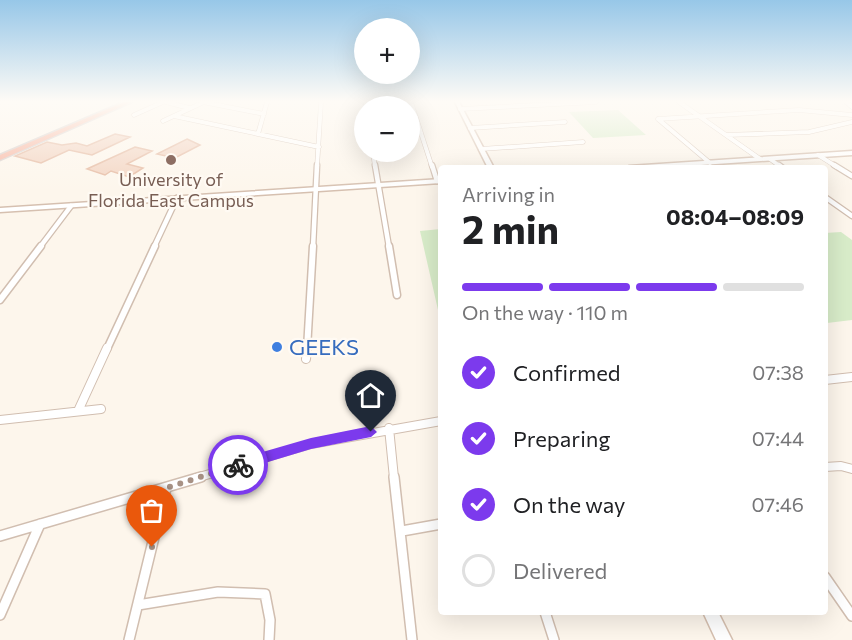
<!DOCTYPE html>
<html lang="en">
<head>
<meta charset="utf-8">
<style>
	body { margin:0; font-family:Commissioner,sans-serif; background:#f6f6f6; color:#202124; height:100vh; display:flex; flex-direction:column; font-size:22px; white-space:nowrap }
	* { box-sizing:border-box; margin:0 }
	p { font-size:20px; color:#757577 }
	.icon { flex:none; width:33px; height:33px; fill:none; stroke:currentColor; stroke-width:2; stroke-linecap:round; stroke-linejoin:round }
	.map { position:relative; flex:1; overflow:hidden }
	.details { position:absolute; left:438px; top:165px; width:390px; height:450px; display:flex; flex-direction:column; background:#fff; border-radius:6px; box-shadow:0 6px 24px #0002 }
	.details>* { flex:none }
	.fabs { position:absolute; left:354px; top:18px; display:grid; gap:12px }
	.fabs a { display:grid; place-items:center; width:66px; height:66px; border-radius:50%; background:#fff; box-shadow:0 6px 24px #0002; font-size:30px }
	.pin { position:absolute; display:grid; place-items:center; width:51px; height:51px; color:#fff; margin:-62px -26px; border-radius:50% 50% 50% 0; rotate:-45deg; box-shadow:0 0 6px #0007 }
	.pin .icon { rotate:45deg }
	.courier { position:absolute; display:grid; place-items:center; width:60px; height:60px; margin:-30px; border:4px solid #7c3aed; border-radius:50%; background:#fff; color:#222; box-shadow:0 2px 8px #0007 }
	.overview em { font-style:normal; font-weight:700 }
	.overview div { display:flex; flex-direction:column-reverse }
	.overview { display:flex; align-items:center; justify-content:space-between; height:102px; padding:0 24px }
	h1 { font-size:39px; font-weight:700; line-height:45px }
	.bar { display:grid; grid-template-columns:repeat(4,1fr); gap:9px 6px; align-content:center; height:72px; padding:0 24px }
	.bar i { height:8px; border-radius:4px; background:#e0e0e0 }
	.bar .on { background:#7c3aed }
	.bar p { grid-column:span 4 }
	ol { padding:0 24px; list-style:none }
	li { display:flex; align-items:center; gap:18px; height:66px }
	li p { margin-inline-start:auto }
	li .icon { padding:6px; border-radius:50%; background:#7c3aed; color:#fff; stroke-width:4 }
	li:last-child { color:#757577 }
	li i { width:33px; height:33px; border:3px solid #e0e0e0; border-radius:50% }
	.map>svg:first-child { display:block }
	.green { fill:#d8ecc9 }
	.building { fill:#f3d5c3; stroke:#e6bba3; stroke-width:1.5 }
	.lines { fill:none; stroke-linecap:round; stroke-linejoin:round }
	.street-far4-casing { stroke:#d1beb0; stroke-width:5 }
	.street-far3-casing { stroke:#d1beb0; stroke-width:7 }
	.street-far2-casing { stroke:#d1beb0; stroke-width:9 }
	.street-far1-casing { stroke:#d1beb0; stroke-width:10 }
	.street-casing { stroke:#d1beb0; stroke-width:12 }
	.secondary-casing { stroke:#d6c0b0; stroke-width:3 }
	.highway-casing { stroke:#dad1cd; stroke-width:3 }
	.street-far4 { stroke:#fff; stroke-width:4 }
	.street-far3 { stroke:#fff; stroke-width:4.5 }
	.street-far2 { stroke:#fff; stroke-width:6 }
	.street-far1 { stroke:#fff; stroke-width:8 }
	.street { stroke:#fff; stroke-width:9 }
	.secondary { fill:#fff; fill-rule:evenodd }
	.highway { fill:#f7b7a3; fill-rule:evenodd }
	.route { fill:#7c3aed }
	.done { stroke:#a89285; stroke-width:6; stroke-dasharray:0 10.8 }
	.education-dot { fill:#8d6e63; stroke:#fffaf3; stroke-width:2 }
	.shop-dot { fill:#3f7fe0; stroke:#fffaf3; stroke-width:2 }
	.labels { text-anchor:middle; stroke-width:4.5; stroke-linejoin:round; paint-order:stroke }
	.far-education-label { font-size:18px; fill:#785e54; stroke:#fffaf3 }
	.shop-label { font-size:22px; fill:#366cbe; stroke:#fffaf3; text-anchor:start }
</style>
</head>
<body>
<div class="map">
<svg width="852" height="640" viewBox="0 0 852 640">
	<rect width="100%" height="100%" fill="#fdf6ec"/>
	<path class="green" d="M618,110L646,135L593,138L569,112Z
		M441,229V323L420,231Z
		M841,232L852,240V320L827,323L825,233Z"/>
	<path class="building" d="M115,134L130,137L92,155L69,150L41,163L15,156L47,142L62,145L76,143L87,146Z
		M187,139L200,145L175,158L157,154Z
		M135,147L152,151L127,164L143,168L129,177L111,171L105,175L87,169Z"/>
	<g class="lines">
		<defs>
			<path id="street-far4" d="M166,102L189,108
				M203,102L264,114
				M366,102V106
				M411,102L432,167
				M679,102L760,159
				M846,102L852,107
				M460,109L596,102
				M134,115L163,102
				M174,116L319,147
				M658,119L799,110L852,115
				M658,119L710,163
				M163,121L204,102
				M470,128L565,122
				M258,134L267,102
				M726,135L809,132L852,122
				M481,149L583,142
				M373,152L375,167
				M818,155L837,167
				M770,159L781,167
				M317,167L321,102"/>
			<path id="street-far3" d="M375,165L389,247
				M432,165L437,181
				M779,165L783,168
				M834,165L852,176
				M825,197L852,216
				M40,247L71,206
				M154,247L177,198
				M313,247L317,165"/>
			<path id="street-far2" d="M389,246L397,295
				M0,300L41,246
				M107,349L155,246
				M307,349L313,246"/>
			<path id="street-far1" d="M306,359L307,348
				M825,380L852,377
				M78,411L107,348
				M0,420L101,409
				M389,428L394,478
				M825,467L841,466L852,469
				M196,478L311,444L441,421"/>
			<path id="street" d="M394,477L412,640
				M402,531L441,524
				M0,536L201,477
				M825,577L852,616
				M138,605L218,592L265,594L270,620L269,640
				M545,612L554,640
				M0,615L40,524
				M129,640L166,488"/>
			<path id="secondary" d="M455,102H459L494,168H488Z
				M852,151V155L656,168H626L629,166Z
				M441,179V183L0,212V208Z
				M703,612H718L732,640H716Z"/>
			<path id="highway" d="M124,102H132L0,160V155Z"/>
		</defs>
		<use href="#street-far4" class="street-far4-casing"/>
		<use href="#street-far3" class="street-far3-casing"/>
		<use href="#street-far2" class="street-far2-casing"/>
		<use href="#street-far1" class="street-far1-casing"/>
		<use href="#street" class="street-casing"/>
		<use href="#secondary" class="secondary-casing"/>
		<use href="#highway" class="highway-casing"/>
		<use href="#street-far4" class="street-far4"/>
		<use href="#street-far3" class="street-far3"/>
		<use href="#street-far2" class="street-far2"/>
		<use href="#street-far1" class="street-far1"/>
		<use href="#street" class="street"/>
		<use href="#secondary" class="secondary"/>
		<use href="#highway" class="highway"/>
	</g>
	<linearGradient id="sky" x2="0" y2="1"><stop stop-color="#97c7e8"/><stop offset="0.53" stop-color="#fefbf6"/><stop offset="1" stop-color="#fefbf6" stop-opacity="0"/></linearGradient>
	<rect width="852" height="191" fill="url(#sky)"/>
	<path class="route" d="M371,426L377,432L371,437L311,449L238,471L234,469L232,465L234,461L238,459L311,438Z"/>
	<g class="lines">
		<path class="done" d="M152,547L166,488L238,465"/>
	</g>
	<circle class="education-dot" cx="171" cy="160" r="6"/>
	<circle class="shop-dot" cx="277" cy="347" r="6"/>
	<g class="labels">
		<g class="far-education-label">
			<text x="171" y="186">University of<tspan x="171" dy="21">Florida East Campus</tspan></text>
		</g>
		<g class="shop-label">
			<text x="289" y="355">GEEKS</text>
		</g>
	</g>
</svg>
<div class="fabs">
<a>+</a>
<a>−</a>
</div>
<div class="pin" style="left:152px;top:547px;background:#ea580c"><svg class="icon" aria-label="bag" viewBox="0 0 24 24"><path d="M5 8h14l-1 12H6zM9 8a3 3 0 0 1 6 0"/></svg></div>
<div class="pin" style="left:371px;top:432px;background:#1f2937"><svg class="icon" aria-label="home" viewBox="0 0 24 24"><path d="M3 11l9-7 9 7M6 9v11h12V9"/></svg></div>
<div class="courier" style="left:238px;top:465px"><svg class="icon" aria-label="bike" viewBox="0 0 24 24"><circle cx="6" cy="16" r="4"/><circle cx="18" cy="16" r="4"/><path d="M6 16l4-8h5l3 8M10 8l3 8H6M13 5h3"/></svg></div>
<section class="details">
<div class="overview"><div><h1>2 min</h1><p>Arriving in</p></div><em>08:04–08:09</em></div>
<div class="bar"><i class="on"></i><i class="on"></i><i class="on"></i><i></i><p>On the way · 110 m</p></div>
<ol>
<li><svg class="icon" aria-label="check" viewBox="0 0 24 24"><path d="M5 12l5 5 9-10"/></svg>Confirmed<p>07:38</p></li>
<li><svg class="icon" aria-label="check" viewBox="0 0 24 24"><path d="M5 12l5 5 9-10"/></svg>Preparing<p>07:44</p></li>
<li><svg class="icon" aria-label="check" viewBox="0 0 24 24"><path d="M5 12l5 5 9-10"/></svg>On the way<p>07:46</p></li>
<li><i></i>Delivered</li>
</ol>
</section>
</div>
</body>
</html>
